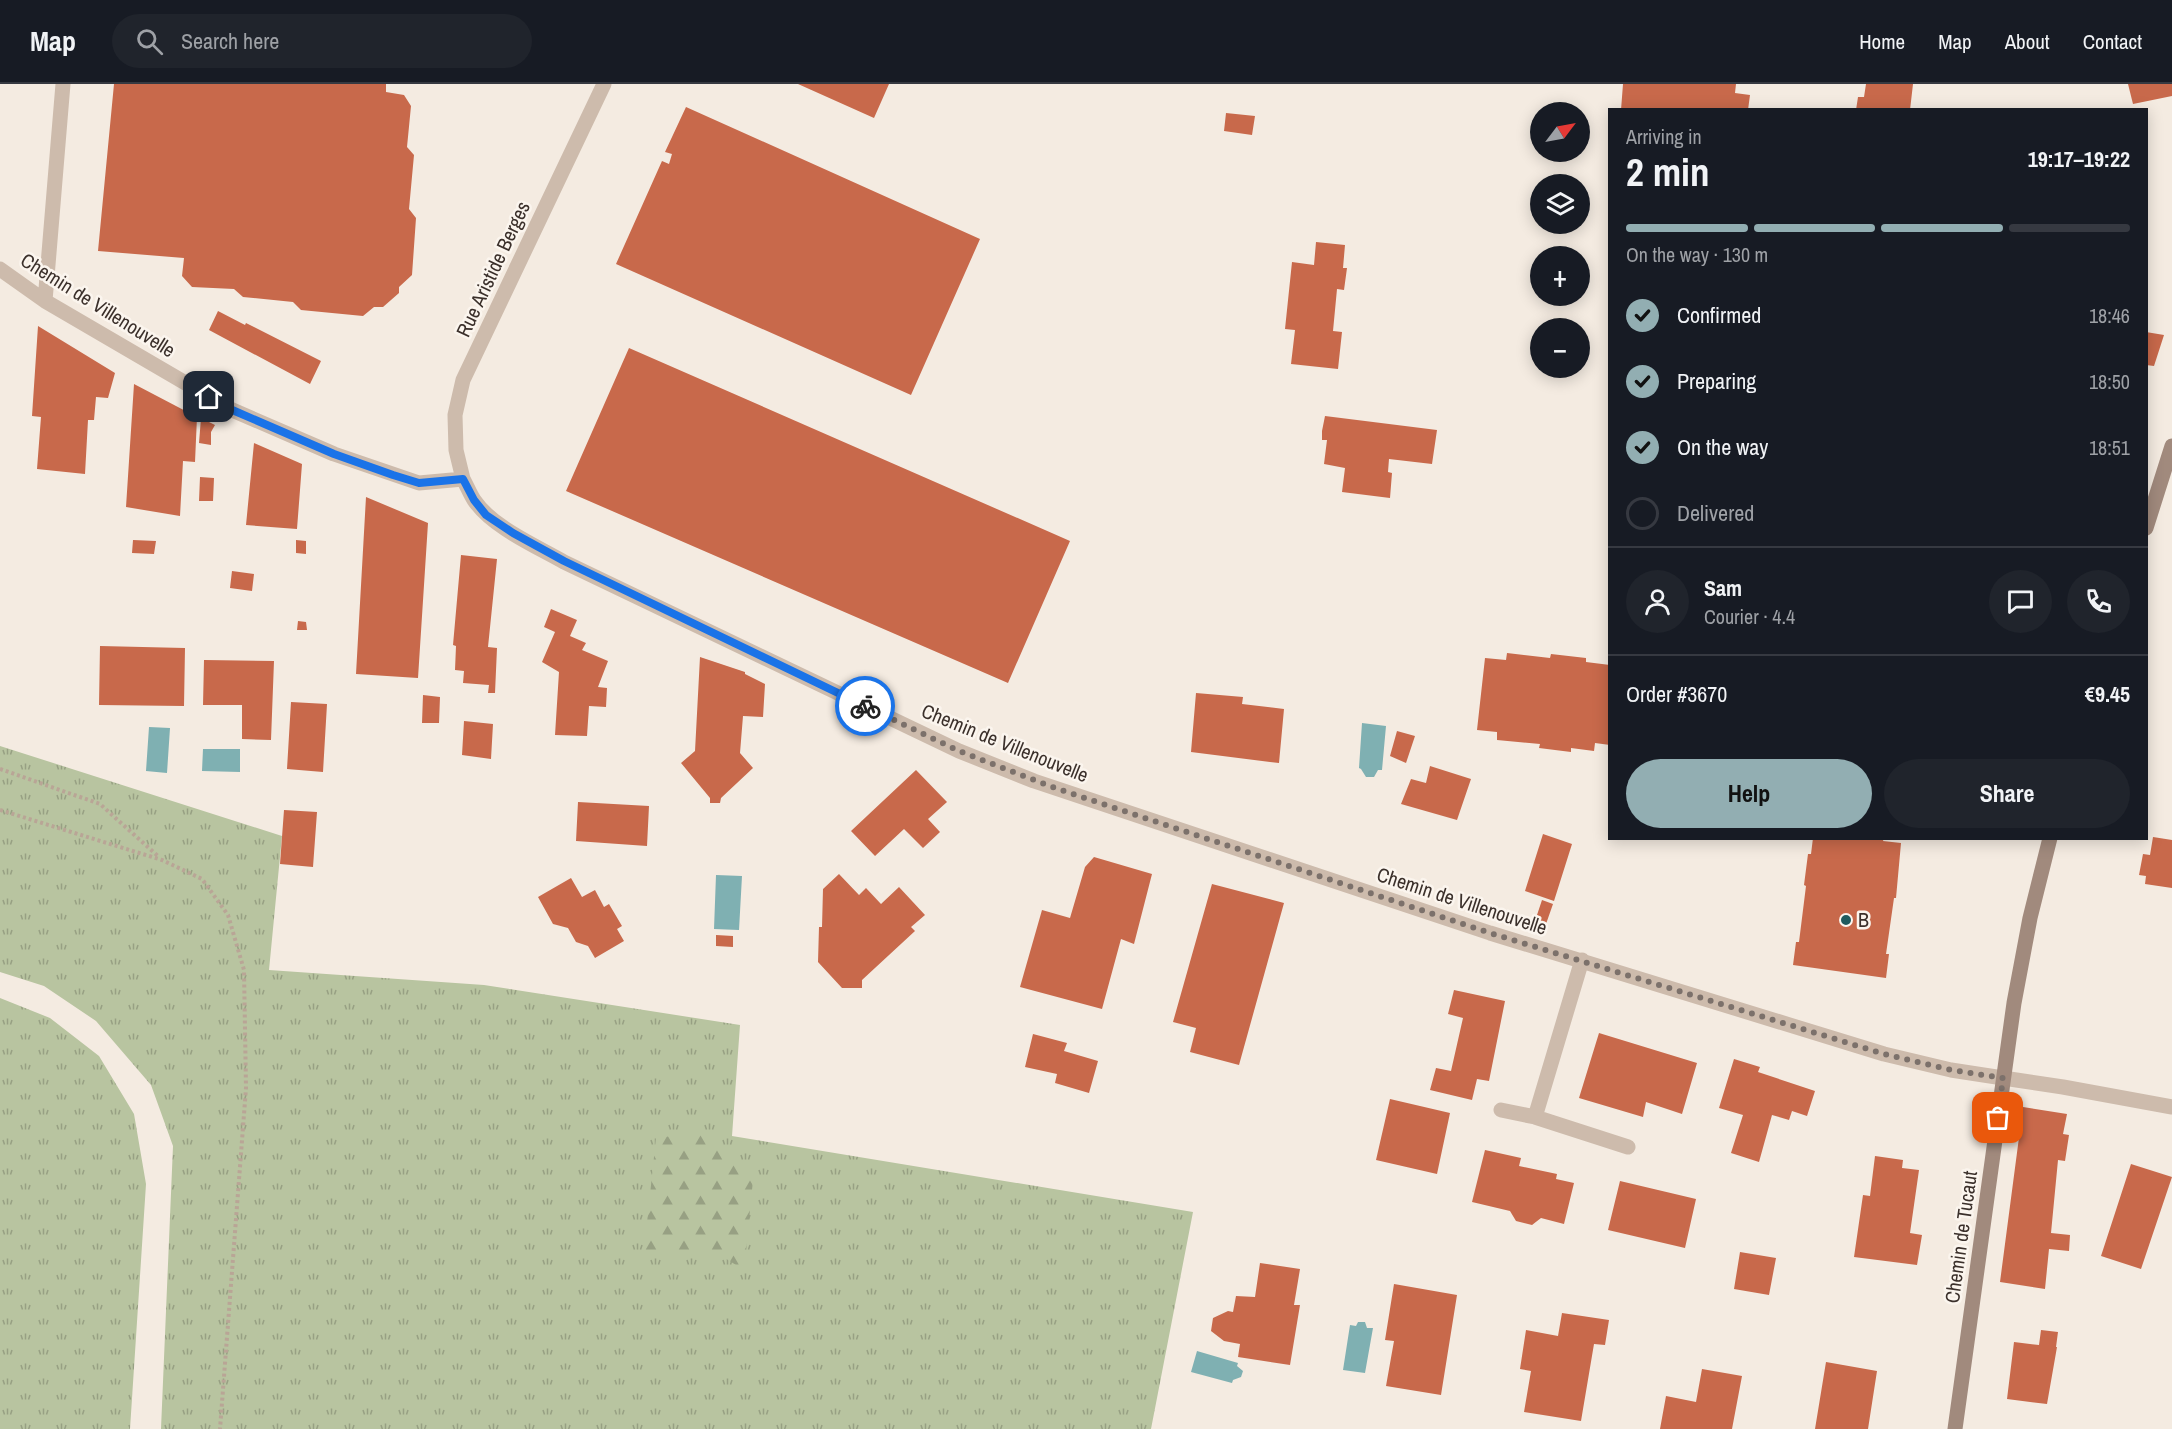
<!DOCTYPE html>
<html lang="en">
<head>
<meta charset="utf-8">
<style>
	body { margin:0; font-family:"Archivo Narrow",sans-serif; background:#20242c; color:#f1f3f6; height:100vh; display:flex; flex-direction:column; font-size:22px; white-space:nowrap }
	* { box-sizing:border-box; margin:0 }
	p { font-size:20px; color:#9ea1a6 }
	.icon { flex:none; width:33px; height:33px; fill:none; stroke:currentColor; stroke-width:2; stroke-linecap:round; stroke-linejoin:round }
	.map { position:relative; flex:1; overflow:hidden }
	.details { position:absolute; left:1608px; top:24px; width:540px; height:732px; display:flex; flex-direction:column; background:#171b24; border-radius:0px; box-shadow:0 3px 15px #0003 }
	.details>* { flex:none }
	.needle { width:39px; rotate:58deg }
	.buttons { position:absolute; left:1530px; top:18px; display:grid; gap:12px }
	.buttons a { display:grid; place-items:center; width:60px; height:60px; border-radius:50%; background:#171b24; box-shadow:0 3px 15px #0003; font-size:30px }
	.pin { position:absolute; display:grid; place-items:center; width:51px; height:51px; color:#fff; margin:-26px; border-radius:12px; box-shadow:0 3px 9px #0006 }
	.courier { position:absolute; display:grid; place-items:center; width:60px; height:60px; margin:-30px; border:4px solid #1a73e8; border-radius:50%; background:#fff; color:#222; box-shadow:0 2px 8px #0007 }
	.overview em { font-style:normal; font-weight:700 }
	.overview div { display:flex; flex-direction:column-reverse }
	.overview { display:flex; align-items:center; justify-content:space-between; height:102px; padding:0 18px }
	h1 { font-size:39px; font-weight:700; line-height:45px }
	.bar { display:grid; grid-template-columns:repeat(4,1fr); gap:9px 6px; align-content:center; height:72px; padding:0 18px }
	.bar i { height:8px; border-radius:4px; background:#363941 }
	.bar .current { background:#92aeb2 }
	.bar p { grid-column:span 4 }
	.line { display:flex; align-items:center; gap:15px; padding:0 18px; border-top:2px solid #363941 }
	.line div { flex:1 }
	.round { display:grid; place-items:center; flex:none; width:63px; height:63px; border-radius:32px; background:#20242c }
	ol { padding:0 18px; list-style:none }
	li { display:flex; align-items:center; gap:18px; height:66px }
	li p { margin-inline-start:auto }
	li .icon { padding:6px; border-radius:50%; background:#92aeb2; color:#111; stroke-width:4 }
	li:last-child { color:#9ea1a6 }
	li i { width:33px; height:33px; border:3px solid #363941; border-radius:50% }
	.cta { display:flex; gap:12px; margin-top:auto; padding:12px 18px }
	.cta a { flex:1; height:69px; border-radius:36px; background:#92aeb2; color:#111; font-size:24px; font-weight:700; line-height:69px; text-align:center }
	.cta a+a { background:#20242c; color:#f1f3f6 }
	header { display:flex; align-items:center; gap:36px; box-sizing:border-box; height:84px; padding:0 30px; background:#171b24; border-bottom:2px solid #363941 }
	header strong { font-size:28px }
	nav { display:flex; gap:33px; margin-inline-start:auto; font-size:21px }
	.search { width:420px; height:54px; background:#20242c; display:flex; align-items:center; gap:15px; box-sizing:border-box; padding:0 21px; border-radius:33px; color:#9ea1a6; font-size:22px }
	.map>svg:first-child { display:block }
	.grass { fill:url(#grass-tufts) }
	.forest { fill:url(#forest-firs) }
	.water { fill:#7fb0b2 }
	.building { fill:#c8694b }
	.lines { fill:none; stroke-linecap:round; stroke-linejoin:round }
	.path { stroke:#b9a596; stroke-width:4; stroke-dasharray:3 3; stroke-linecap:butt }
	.service { stroke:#cdbbac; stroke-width:15 }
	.minor { stroke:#cdbbac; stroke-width:15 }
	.tertiary { stroke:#cdbbac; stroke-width:15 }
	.secondary { stroke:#a18a7d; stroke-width:15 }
	.done { stroke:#7c716b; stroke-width:6; stroke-dasharray:0 10.8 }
	.route { stroke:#1a73e8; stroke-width:8 }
	.poi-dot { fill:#1f5a5e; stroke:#fbf5ee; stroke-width:2 }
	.labels { text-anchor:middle; stroke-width:5; stroke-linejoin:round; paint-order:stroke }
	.street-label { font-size:20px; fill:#3b302b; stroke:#fbf5ee }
	.poi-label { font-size:20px; fill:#3b302b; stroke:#fbf5ee; text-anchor:start }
</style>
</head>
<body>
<header>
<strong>Map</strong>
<div class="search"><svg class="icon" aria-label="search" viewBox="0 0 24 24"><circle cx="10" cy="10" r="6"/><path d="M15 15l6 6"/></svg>Search here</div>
<nav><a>Home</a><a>Map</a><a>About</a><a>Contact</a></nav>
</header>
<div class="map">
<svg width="2172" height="1345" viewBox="0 0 2172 1345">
	<defs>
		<pattern id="grass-tufts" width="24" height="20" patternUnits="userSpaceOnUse" patternTransform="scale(1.5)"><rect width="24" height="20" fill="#b8c4a0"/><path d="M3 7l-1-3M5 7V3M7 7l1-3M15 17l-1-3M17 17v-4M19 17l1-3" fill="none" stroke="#97a083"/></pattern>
		<pattern id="forest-firs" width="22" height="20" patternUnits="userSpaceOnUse" patternTransform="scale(1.5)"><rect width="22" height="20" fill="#b8c4a0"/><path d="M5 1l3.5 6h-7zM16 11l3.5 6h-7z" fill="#97a083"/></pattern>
	</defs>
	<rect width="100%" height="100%" fill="#f4ebe1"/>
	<path class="grass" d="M0,662L282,752L269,886L484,901L740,941L732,1052L1193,1128L1151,1345H161L173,1062L151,1001L96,937L44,902L0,888Z
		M0,914L50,934L99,972L134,1030L146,1100L130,1345H0Z"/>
	<path class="forest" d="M711,1047L753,1096L744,1186L720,1171L644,1167L656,1054Z"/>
	<path class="water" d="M1362,639L1386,642L1382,686H1378L1374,693H1366L1361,685L1359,684Z
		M149,643L170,644L167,689L146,687Z
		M203,665H240V688L202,687Z
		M716,791L742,792L739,846L714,845Z
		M1358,1238H1365L1367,1244H1373L1365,1289L1343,1286L1350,1241L1356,1242Z
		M1197,1267L1238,1279L1237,1282L1243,1287L1241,1293L1233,1296L1232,1299L1191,1288Z"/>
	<path class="building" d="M114,0H386V8L404,11L411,22L407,63L414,71L409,125L416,134L412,191L399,203V209L383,223H374L363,232L301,226L293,218L243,213L234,205L192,203L182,192L184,174L98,167Z
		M798,0H889L874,34Z
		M1623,0H1736L1735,9L1750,11L1748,26H1621Z
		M1866,0H1913L1910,26H1856L1858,13H1864Z
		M2128,0H2172V12L2133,20Z
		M686,23L980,155L911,311L616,180L662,77L669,80L672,70L665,68Z
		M1226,29L1255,32L1252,51L1224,47Z
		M1316,158L1345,161L1343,184H1347L1344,206L1337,205L1333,247L1342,248L1338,285L1291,280L1295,246L1285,245L1292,178L1314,181Z
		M218,227L245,241L246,239L321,277L310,300L209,246Z
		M38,242L115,289L108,314L96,313L94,336H88L85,390L37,385L41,333L32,332Z
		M2146,248L2164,251L2154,282L2146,281Z
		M629,264L1070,457L1008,599L566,407Z
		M134,300L197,333L195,378L183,377L180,432L126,423Z
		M1325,332L1437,346L1432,380L1389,375L1388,388L1392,389L1390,414L1342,408L1345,384L1324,380L1327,356H1322V347Z
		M201,334L215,341L211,348V361L199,359Z
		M254,359L302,380L297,445L246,441Z
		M200,393L214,394L213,417H199Z
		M366,413L428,439L418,594L356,590Z
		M133,456L156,457L154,470L132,469Z
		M296,456L306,457V470L296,469Z
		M461,471L497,475L488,563L497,564L495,609H488L489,601L463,599L464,587L455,586L456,562L453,561Z
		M232,487L254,490L252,507L230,504Z
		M551,525L577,536L570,552L586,559L582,566L608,577L598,603L607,604L606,623L589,622L587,652L555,651L559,588L542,578L555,548L544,543Z
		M298,537L306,538L307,546H297Z
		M100,562L185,564L184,622L99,621Z
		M1507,569L1550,574L1551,570L1586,574V578L1610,581V661L1595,659L1594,667L1571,664V668L1539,664L1540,660L1497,656V648L1477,646L1485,574L1506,576Z
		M700,573L745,588V590L765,600L763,633L743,632L740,669L753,684L721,714L720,719H710V714L681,679L695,667Z
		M204,576L274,577L271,656L242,655V621H203Z
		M1196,609L1243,613L1242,620L1284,625L1279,679L1191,668Z
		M423,611L440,613L439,639H422Z
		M291,618L327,620L323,688L287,685Z
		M464,637L493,640L491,675L462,671Z
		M1397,647L1415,652L1406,679L1390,672Z
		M1430,682L1471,695L1457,736L1401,720L1411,695L1426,699Z
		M916,686L947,718L928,735L940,748L923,764L904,745L875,772L851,747Z
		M578,718L649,722L647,762L576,757Z
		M284,726L317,728L313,783L280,780Z
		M1543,750L1572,760L1554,817L1525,807Z
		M2153,753L2172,756V804L2145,800L2146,792L2139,791L2143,770L2150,771Z
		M1813,754H1884L1883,757L1901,759L1896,814H1894L1886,870H1889L1886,894L1793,881L1796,858H1799L1806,802L1804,801L1808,770H1811Z
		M1094,773L1152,790L1134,860L1121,855L1102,925L1020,903L1042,826L1070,834L1085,783Z
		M839,790L859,811L866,804L881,820L899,803L925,831L911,843L915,847L862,896V904H842L818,878L819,843H822L823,805Z
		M571,794L582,813L595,806L604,823L609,820L622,842L617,845L624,857L595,874L588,862L576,858L568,844L553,840L538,813Z
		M1212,800L1284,819L1239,981L1190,968L1196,944L1173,938Z
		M1542,816L1553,820L1546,840L1541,838L1537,831Z
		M716,851L733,852V863L716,862Z
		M1454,906L1505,917L1489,997L1477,995L1472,1016L1430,1006L1436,984L1451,987L1463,934L1448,930Z
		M1599,949L1697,979L1682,1030L1646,1018L1643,1033L1579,1014Z
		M1033,950L1067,959L1064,967L1098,977L1089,1009L1055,999L1057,990L1025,983Z
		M1734,975L1760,983L1758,988L1815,1007L1807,1032L1792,1027L1789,1036L1772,1031L1759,1078L1731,1069L1743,1031L1719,1024Z
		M1390,1015L1450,1029L1437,1090L1376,1076Z
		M2023,1023L2067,1030L2063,1050L2069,1051L2065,1077L2058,1076L2051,1149L2070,1151L2069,1167L2049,1165L2045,1205L2000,1198Z
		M1485,1066L1521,1074L1519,1082L1557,1090L1556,1095L1574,1099L1564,1140L1541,1134L1532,1141L1516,1137L1510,1127L1472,1118Z
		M1875,1072L1903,1076L1902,1084L1919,1086L1910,1149L1922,1151L1917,1181L1854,1173L1863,1111L1870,1112Z
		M2131,1080L2172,1093L2141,1185L2101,1172Z
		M1620,1097L1696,1115L1685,1164L1608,1146Z
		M1740,1168L1776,1174L1769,1211L1734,1205Z
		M1260,1179L1300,1185L1294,1221H1300L1290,1281L1238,1273L1240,1260L1224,1257L1211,1247L1213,1234L1228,1227L1233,1228L1236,1212L1255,1213Z
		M1394,1200L1457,1211L1441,1311L1386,1302L1394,1257L1385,1256Z
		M1562,1229L1609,1236L1605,1261L1594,1260L1581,1337L1524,1328L1531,1287L1520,1285L1526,1246L1558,1252Z
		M2041,1246L2058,1248L2056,1263H2057L2047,1320L2007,1315L2014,1258L2039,1261Z
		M1826,1278L1877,1287L1868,1345H1815Z
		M1702,1285L1742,1292L1732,1345H1660L1666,1312L1696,1318Z"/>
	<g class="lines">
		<path class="path" d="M0,685L100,720L159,773
			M0,726L162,776L202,795L228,831L244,886L246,1004L220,1345"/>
		<path class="service" d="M1501,1026L1535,1033L1628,1063
			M1535,1033L1582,876"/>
		<path class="minor" d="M0,185L45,217L230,325L334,370L419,399L463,395C467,402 470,410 474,416C492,443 536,462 564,478L959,667L1034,697L1490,849L1884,970L1951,986L2003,994
			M45,217L63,0
			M463,395L456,366L455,331L463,296L604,0"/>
		<path class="tertiary" d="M2003,994L2063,1003L2172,1023"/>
		<path class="secondary" d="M2146,444L2172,362
			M1955,1345L2014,919L2030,834L2050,754"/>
	</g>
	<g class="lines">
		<path class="done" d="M865,622L959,667L1055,704L1490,849L1884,970L1951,986L2003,994L1998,1034"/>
		<path class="route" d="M209,313L230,325L334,370L393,391L419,399L463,395L474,416L486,431L513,449L564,477L865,622"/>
	</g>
	<circle class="poi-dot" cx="1846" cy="836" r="6"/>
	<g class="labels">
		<g class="street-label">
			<text transform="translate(493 185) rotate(-65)" y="7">Rue Aristide Berges</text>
			<text transform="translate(98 221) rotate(32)" y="7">Chemin de Villenouvelle</text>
			<text transform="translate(1005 659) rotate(22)" y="7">Chemin de Villenouvelle</text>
			<text transform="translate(1462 817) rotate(18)" y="7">Chemin de Villenouvelle</text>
			<text transform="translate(1961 1153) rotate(-82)" y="7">Chemin de Tucaut</text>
		</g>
		<g class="poi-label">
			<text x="1858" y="843">B</text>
		</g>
	</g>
</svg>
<div class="buttons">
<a><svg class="needle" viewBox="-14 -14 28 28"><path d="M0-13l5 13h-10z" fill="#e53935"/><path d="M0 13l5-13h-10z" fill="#9ea1a6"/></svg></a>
<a><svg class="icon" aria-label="layers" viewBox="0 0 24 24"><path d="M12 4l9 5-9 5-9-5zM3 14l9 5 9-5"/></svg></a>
<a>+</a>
<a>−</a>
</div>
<div class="pin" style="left:1998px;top:1034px;background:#ea580c"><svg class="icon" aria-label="bag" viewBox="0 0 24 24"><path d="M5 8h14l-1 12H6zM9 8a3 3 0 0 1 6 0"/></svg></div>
<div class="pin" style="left:209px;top:313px;background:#1f2937"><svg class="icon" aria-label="home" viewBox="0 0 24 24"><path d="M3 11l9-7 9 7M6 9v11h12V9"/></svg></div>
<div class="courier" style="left:865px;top:622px"><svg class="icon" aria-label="bike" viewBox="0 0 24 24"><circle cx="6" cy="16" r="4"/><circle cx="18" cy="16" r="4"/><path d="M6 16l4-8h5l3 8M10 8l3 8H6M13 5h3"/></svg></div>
<section class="details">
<div class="overview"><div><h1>2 min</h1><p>Arriving in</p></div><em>19:17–19:22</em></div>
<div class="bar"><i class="current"></i><i class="current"></i><i class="current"></i><i></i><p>On the way · 130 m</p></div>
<ol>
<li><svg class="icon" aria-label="check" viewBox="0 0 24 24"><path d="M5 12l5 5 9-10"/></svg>Confirmed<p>18:46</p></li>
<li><svg class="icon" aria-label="check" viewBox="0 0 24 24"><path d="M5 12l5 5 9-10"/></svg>Preparing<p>18:50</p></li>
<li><svg class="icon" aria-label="check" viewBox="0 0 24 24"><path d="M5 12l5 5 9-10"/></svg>On the way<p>18:51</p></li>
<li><i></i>Delivered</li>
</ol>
<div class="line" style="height:108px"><a class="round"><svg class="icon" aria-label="person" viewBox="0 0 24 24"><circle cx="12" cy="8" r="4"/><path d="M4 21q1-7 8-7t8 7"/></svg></a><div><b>Sam</b><p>Courier · 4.4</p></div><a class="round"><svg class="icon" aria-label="chat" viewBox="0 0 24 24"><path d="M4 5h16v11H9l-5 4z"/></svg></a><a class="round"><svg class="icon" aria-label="phone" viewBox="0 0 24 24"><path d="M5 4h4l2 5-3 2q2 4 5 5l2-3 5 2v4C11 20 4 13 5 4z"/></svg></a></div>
<div class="line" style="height:78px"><div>Order #3670</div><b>€9.45</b></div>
<div class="cta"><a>Help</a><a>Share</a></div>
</section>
</div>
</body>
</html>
